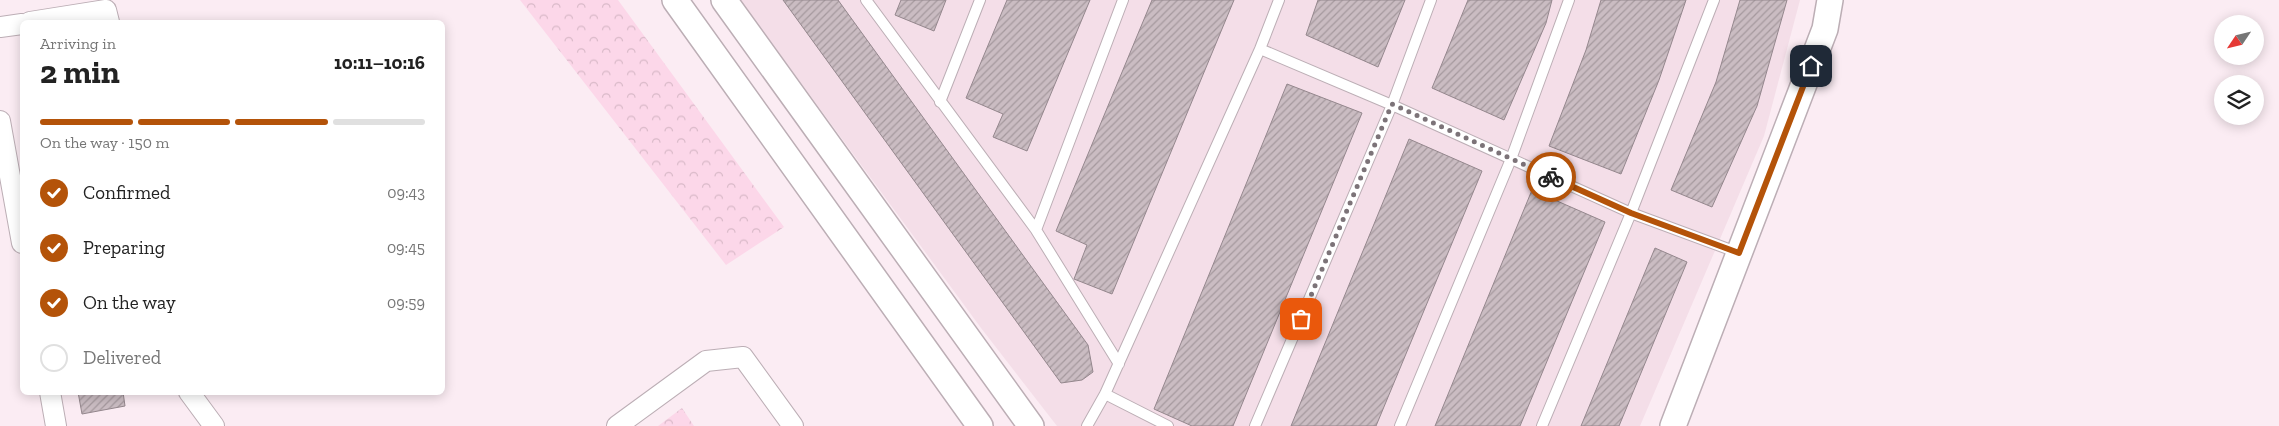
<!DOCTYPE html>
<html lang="en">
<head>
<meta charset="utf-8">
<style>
	body { margin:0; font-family:"Zilla Slab",serif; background:#f2f2f2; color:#222; height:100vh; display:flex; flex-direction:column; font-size:19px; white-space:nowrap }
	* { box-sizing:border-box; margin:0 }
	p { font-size:16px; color:#767676 }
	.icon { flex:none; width:28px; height:28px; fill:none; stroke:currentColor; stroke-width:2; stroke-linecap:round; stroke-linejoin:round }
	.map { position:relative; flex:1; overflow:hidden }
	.panel { position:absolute; left:20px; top:20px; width:425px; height:375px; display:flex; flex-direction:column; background:#fff; border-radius:8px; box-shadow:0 2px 12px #0003 }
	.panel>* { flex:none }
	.needle { width:32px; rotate:235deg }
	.tools { position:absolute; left:2214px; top:15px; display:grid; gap:10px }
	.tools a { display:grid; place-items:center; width:50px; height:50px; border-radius:50%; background:#fff; box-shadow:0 2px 12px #0003; font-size:25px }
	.pin { position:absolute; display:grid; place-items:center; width:42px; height:42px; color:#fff; margin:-21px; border-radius:10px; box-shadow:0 2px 8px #0006 }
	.courier { position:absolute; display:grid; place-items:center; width:50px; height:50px; margin:-25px; border:4px solid #b45309; border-radius:50%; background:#fff; color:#222; box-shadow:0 1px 6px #0007 }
	.summary em { font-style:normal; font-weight:700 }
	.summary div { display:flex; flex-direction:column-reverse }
	.summary { display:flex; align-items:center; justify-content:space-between; height:85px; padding:0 20px }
	h1 { font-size:32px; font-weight:700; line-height:38px }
	.bar { display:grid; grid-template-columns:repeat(4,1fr); gap:8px 5px; align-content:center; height:60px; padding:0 20px }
	.bar i { height:6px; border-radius:4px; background:#e0e0e0 }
	.bar .selected { background:#b45309 }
	.bar p { grid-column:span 4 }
	ol { padding:0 20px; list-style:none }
	li { display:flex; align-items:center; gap:15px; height:55px }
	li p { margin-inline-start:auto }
	li .icon { padding:5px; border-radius:50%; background:#b45309; color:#fff; stroke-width:4 }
	li:last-child { color:#767676 }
	li i { width:28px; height:28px; border:2px solid #e0e0e0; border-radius:50% }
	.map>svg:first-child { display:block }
	.built { fill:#f4dee8 }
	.park { fill:url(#park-crowns) }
	.building { fill:url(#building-hatch); stroke:#94878d }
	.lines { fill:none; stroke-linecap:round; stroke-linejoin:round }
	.service-casing { stroke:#bcaeb5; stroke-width:12 }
	.minor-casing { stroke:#bcaeb5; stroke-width:22 }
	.tertiary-casing { stroke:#bcaeb5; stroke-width:28 }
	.service { stroke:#fff; stroke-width:10 }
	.minor { stroke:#fff; stroke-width:20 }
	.tertiary { stroke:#fff; stroke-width:25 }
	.done { stroke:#7c7378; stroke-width:5; stroke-dasharray:0 9 }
	.route { stroke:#b45309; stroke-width:6 }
</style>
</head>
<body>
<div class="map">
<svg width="2279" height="426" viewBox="0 0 2279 426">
	<defs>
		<pattern id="park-crowns" width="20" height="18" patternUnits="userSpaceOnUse" patternTransform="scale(1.25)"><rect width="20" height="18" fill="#fcd7e9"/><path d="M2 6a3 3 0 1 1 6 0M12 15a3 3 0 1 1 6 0" fill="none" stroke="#d9b9c8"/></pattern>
		<pattern id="building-hatch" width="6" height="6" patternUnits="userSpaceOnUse" patternTransform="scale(1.25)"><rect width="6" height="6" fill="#cabcc2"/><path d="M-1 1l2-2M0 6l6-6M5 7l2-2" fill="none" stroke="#a5999e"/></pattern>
	</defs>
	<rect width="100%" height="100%" fill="#fbecf3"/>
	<path class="built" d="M740,0H1800L1764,136L1640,426H1057L981,328Z"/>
	<path class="park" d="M520,0H618L784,227L726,265Z
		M682,408L694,426H658Z"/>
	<path class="building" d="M783,0H838L1088,345L1093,372L1082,380L1061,383Z
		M901,0H946L934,31L895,15Z
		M1007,0H1090L1027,151L993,137L1003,114L966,98Z
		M1152,0H1234L1112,294L1074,279L1087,245L1056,231Z
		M1318,0H1405L1378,67L1306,35Z
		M1468,0H1552L1546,23L1504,120L1432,88Z
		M1601,0H1686L1659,80L1621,174L1549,146L1586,50Z
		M1740,0H1787L1757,106L1712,207L1671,190L1716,82Z
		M1287,84L1362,113L1233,426H1192L1154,409Z
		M1409,139L1482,171L1376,426H1291Z
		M1532,190L1605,222L1520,426H1435Z
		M1655,248L1687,262L1619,426H1581Z
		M78,392H123L125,406L82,414Z"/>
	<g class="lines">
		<defs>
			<path id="service" d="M866,0L1036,230L1119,364
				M1260,49L1392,105L1631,213L1739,253
				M940,102L980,0
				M1036,230L1123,0
				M1105,394L1168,426
				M1087,426L1105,394L1260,49L1279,0
				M1255,426L1392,105L1431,0
				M1400,426L1511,159L1569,0
				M1542,426L1631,213L1714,0"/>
			<path id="minor" d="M30,22L106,10L109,22
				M0,27L22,24
				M0,121L22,243
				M50,392L56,426
				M189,392L214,426
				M617,426L706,361L743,357L793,426"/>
			<path id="tertiary" d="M675,0L980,426
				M724,0L1031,426
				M1673,426L1825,29L1830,0"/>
		</defs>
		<use href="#service" class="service-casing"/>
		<use href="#minor" class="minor-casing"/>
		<use href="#tertiary" class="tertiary-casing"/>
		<use href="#service" class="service"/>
		<use href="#minor" class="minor"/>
		<use href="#tertiary" class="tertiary"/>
	</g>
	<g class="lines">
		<path class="done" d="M1301,319L1392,104L1551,177"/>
		<path class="route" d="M1551,177L1631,213L1739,253L1811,66"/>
	</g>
</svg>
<div class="tools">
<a><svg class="needle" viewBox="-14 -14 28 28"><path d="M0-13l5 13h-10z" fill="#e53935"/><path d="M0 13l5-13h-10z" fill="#767676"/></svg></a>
<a><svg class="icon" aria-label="layers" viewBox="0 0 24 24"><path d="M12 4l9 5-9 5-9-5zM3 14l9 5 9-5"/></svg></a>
</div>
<div class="pin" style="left:1301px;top:319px;background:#ea580c"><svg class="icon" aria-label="bag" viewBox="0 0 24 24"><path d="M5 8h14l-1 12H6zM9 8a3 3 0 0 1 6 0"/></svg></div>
<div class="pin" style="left:1811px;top:66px;background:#1f2937"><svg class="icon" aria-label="home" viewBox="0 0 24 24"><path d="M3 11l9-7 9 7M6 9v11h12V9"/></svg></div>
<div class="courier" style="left:1551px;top:177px"><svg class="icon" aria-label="bike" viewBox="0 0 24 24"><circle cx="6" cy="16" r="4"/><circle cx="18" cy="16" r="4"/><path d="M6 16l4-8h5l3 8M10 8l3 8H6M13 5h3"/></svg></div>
<section class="panel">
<div class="summary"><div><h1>2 min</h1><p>Arriving in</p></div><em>10:11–10:16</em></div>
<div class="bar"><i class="selected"></i><i class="selected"></i><i class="selected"></i><i></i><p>On the way · 150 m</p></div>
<ol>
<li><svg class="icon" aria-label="check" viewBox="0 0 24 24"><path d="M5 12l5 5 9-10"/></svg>Confirmed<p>09:43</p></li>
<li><svg class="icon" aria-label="check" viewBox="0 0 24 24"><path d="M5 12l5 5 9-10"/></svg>Preparing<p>09:45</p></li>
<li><svg class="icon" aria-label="check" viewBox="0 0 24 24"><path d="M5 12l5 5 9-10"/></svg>On the way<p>09:59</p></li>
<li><i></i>Delivered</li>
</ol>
</section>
</div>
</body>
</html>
